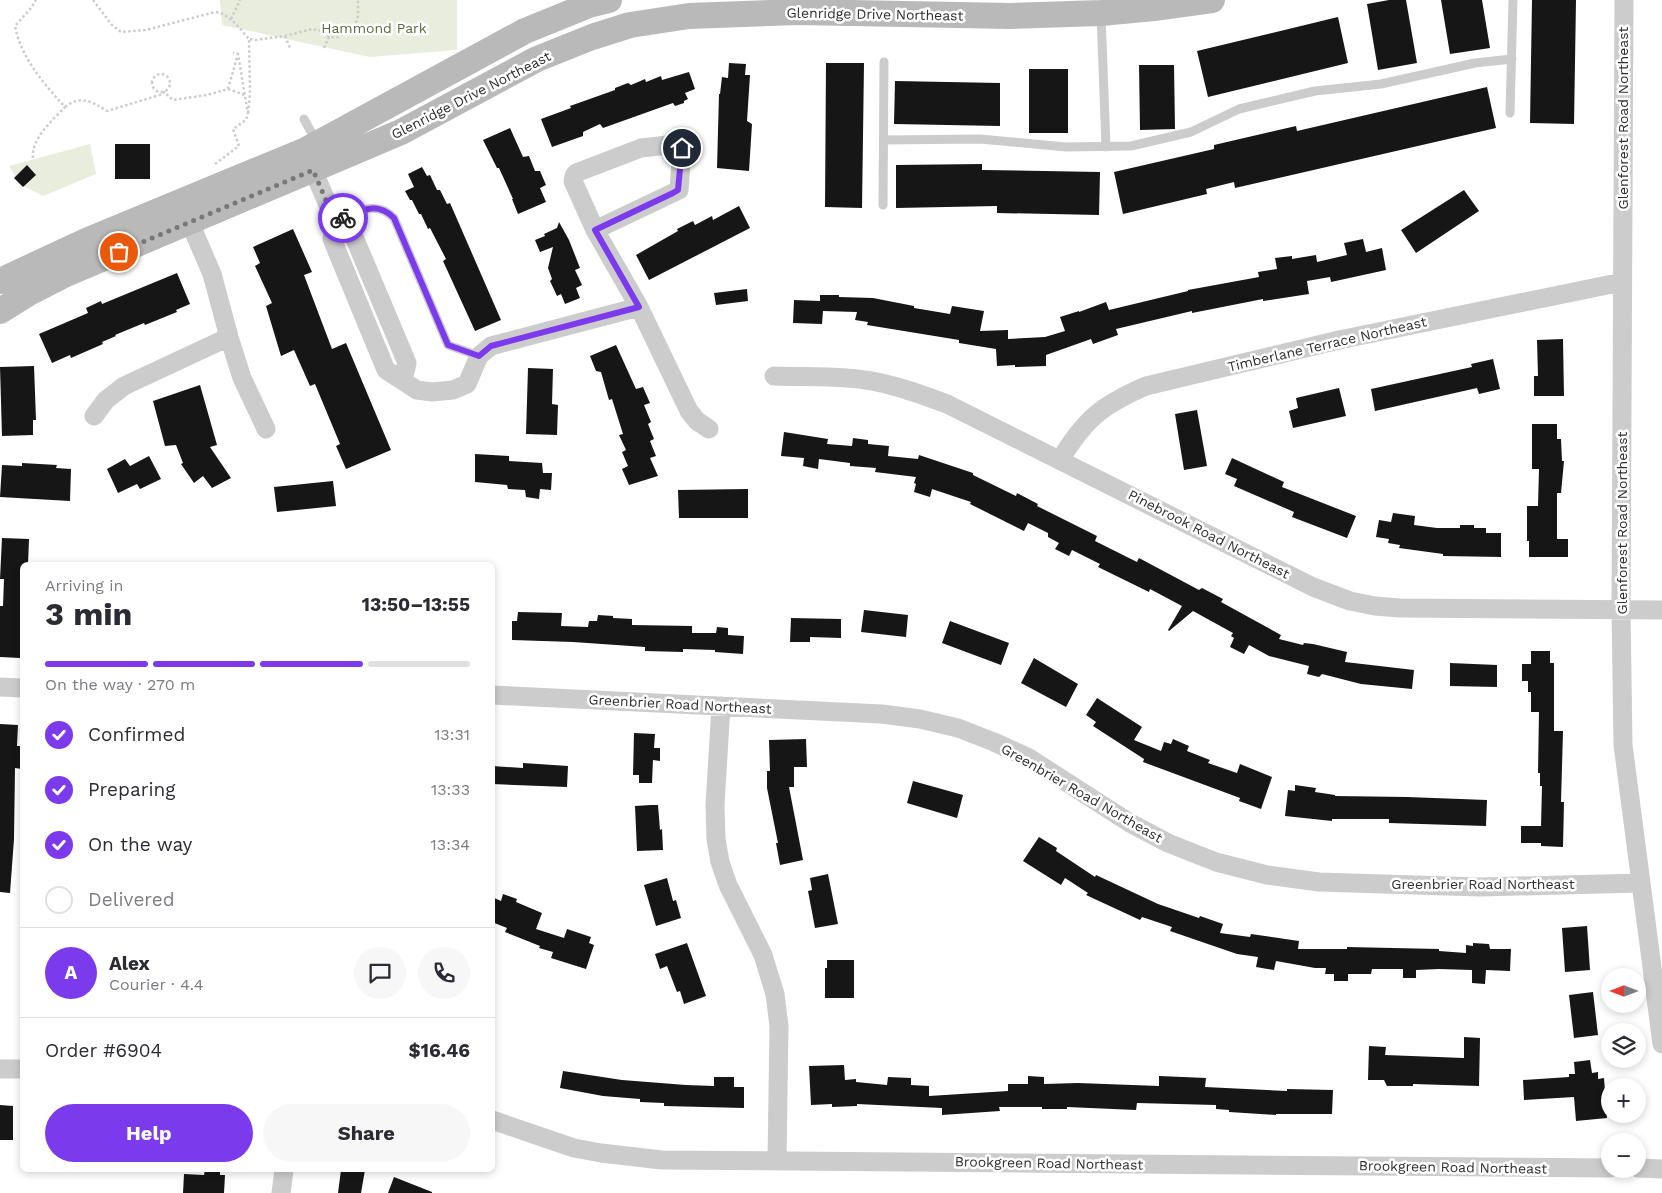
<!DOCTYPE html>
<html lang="en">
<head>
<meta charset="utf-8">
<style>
	body { margin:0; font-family:"Work Sans",sans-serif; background:#f7f7f7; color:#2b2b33; height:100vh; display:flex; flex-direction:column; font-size:19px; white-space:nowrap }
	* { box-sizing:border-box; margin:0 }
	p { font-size:16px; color:#7c7c81 }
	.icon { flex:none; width:28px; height:28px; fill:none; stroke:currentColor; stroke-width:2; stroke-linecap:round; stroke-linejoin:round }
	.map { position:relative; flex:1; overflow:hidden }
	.sheet { position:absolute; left:20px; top:562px; width:475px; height:610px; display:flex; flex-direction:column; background:#fff; border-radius:8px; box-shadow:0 2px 8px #0003 }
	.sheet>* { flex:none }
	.needle { width:32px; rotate:270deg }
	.controls { position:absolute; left:1601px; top:968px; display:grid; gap:10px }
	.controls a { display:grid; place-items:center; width:45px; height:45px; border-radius:50%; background:#fff; box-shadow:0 2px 8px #0003; font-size:25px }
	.pin { position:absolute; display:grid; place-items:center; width:42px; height:42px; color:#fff; margin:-21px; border:2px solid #fff; border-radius:50%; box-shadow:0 1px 5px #0007 }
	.courier { position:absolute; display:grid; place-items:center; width:50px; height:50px; margin:-25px; border:4px solid #7c3aed; border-radius:50%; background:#fff; color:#222; box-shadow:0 1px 6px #0007 }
	.overview em { font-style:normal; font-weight:700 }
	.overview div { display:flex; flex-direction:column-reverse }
	.overview { display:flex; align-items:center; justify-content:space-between; height:85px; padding:0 25px }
	h1 { font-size:32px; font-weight:700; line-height:38px }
	.bar { display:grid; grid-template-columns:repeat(4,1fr); gap:8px 5px; align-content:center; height:60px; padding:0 25px }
	.bar i { height:6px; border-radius:4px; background:#e1e1e2 }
	.bar .on { background:#7c3aed }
	.bar p { grid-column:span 4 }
	.line { display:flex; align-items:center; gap:12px; padding:0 25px; border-top:1px solid #e1e1e2 }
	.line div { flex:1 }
	.round { display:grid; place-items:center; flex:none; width:52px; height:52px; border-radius:26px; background:#f7f7f7 }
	ol { padding:0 25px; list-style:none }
	li { display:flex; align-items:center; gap:15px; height:55px }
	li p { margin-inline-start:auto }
	li .icon { padding:5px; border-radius:50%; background:#7c3aed; color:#fff; stroke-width:4 }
	li:last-child { color:#7c7c81 }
	li i { width:28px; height:28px; border:2px solid #e1e1e2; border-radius:50% }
	.button { display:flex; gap:10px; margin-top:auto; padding:10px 25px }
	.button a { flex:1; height:58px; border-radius:30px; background:#7c3aed; color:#fff; font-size:20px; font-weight:700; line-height:58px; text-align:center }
	.button a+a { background:#f7f7f7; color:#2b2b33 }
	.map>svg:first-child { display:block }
	.green { fill:#e8eddd }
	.building { fill:#161616 }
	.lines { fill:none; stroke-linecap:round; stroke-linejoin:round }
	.path { stroke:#ccc; stroke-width:2.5; stroke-dasharray:2.5 2.5; stroke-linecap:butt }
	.service { stroke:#ccc; stroke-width:9 }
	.minor { stroke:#ccc; stroke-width:19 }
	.secondary { stroke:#b9b9b9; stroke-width:26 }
	.done { stroke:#787878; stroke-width:5; stroke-dasharray:0 9 }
	.route { stroke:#7c3aed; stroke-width:6 }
	.labels { text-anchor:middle; stroke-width:5; stroke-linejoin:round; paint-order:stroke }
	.street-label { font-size:14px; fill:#2f2f2f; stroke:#fff }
	.park-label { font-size:14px; fill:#596c3b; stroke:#fff }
</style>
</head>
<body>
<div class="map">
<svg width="1662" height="1193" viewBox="0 0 1662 1193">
	<rect width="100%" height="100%" fill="#fff"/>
	<path class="green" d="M220,0H457V50L370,57L222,25Z
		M90,144L96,174L43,196L20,184L9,166Z"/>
	<path class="building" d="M1389,0H1406L1417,63L1378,70L1367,4Z
		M1441,0H1482L1490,48L1450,54Z
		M1532,0H1576L1574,124L1530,123Z
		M1338,17L1348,63L1208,97L1197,51Z
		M729,63L746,64L745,75H750L747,121L752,124L749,171L717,168L719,94H720L722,77L728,78Z
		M826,63H864L862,208L825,207Z
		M1139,65H1174L1175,129L1140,130Z
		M1029,69H1068V133H1029Z
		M689,72L695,89L685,93L688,99L684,101V103L675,106L673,103L603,128L600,124L583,132V136L552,147L541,119L571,108L570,106L615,90V88L628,83L631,85L645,79L646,82L661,76L662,80Z
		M895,81L1000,83V126L894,124Z
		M1487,87L1496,128L1235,188L1234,182L1206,189L1207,194L1123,214L1114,172L1214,149V145L1296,126L1297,131Z
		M510,128L523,157L529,156L535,171H540L546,185L540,188L546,202L518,214L512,199H513L499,168H497L483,140Z
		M115,144H150V179H115Z
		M982,164V170L1100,172L1099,215L997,213V206L896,208V165Z
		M27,165L36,175L23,187L14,178Z
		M422,167L427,176L430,175L437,190H440L447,204L450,203L501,320L475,331L443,261L446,259L430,228L428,229L421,214H419L412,200H410L405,191L414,187L408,174Z
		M1464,190L1479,211L1416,253L1401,230Z
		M739,206L750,228L649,280L636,255L678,231L677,229L693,221L695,225L712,216L713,220Z
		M559,222L569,240L580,268L575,270L582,285L576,288L580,298L565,304L561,294L557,296L550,281L552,279L548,268L553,247L540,252L535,240L545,236L544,234L557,228Z
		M293,229L312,272L304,275L332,349L346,343L391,450L346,469L336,446L340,444L315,384L310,386L294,350L281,356L266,306L272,303L255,266L260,263L253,247Z
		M1363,239L1366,252L1382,248L1386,270L1331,282L1330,277L1307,281L1309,294L1263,301V299L1192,313V311L1116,329L1118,335L1093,344L1091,339L1046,355V366L1015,367V365L997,366L996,349L959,343V340L867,325L868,322L855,320L857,312L823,311L822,324L793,323L794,300L820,301V295H839V297L873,298L914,306V308L950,314L952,306L984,311L980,331L1008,330V339L1045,337L1065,331L1060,317L1079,311V312L1106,302L1109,310L1188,291V290L1259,277L1258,272L1277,269L1275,258L1292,256V259L1316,255L1317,262L1347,255L1344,243Z
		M177,273L190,304L176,310L177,312L145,325L144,323L115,335L116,336L102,342L103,344L71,358L70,355L52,363L39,334L88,313L86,308L101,301L102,304Z
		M747,289L748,301L716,305L714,293Z
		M1563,339L1564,396H1534V376H1538L1537,340Z
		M616,345L636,389L643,387L650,403L644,405L651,422L648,424L654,439L650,441L656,456L650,458L658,476L629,485L622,469L628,466L622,452L626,450L619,435L623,434L612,399L609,400L601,372L596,371L590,356Z
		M1493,359L1500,389L1479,394L1477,388L1375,411L1371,389L1472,367L1471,364Z
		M34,366L36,420H33V435L2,436L0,367Z
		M528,368L553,369L552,404L558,405L557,435L526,434Z
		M200,385L217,445L210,447L231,478L212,488L203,476L194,483L181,464L183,463L176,445L165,446L153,401Z
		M1339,388L1346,416L1293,428L1289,411L1298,408L1296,398Z
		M1197,410L1207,466L1184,470L1175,414Z
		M1532,424H1557V439H1561L1562,461H1564L1561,493H1557V539H1568V557H1529V541H1527V506H1538L1539,469H1532Z
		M784,432L828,439L827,444L852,446L853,438L868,440V444L889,446L888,456L918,459L919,455L973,473V475L1016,496L1017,493L1038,504L1037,506L1097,536L1095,541L1137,562L1139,558L1199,590L1202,588L1223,599L1221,602L1281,635L1279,639L1303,645L1304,643L1313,644L1347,652L1345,662L1414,670L1412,689L1361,684L1322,674L1319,677L1307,674L1309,666L1269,656L1249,645L1244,654L1230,647L1234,638L1231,636L1233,633L1193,611L1169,631L1168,630L1182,606L1150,589L1149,592L1098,567L1100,564L1072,550L1069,556L1055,549L1059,543L1048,537V533L1028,523L1024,531L970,504L971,502L932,489L930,497L914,492L916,484L914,483L916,477L875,472L876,468L850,466V463L819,459L818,469L803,466L804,458L781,456Z
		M475,454L509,456V461L542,463L543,473H552L551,490L540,489L539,499L526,497L525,490L508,489L507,485L475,482Z
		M149,456L161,479L140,489L137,484L118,493L107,469L125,459L130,466Z
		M1232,458L1284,482L1282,487L1356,516L1347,538L1292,517L1294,512L1234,486L1237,479L1225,474Z
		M22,463L57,465L56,468L71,469L70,501L0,497L2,465L22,466Z
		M333,481L336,506L277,512L274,487Z
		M748,489V518H679L678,490Z
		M1393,513L1415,516L1414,525L1437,528H1460V525H1474V528H1486V533H1501V557L1443,556V554L1399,548L1400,545L1388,543L1389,539L1376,537L1379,520L1391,522Z
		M2,538L29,539L28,565H22V651H20V658L0,657V606H3L4,579H0Z
		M864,610L908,615L906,637L861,632Z
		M518,612L562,613L561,626L588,627L589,621H597L598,615L613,616V618L632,619V625L692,626V633H716L717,627L728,628V635L744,636L743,654L715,652V650L683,649V652L645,651V647L573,642L512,640V621H517Z
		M791,618L841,619V638L810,637V642H790Z
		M950,621L1009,643L1001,665L942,643Z
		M1531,651H1550V663H1554V731H1563L1561,802H1564L1563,847L1541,846V843H1521V826H1541L1542,786H1540V773H1538L1539,712H1531V692H1528V681H1522V664H1531Z
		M1034,658L1078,684L1066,707L1021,683Z
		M1450,663L1497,665V687L1450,686Z
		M1097,698L1142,727L1134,740L1161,751L1164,742L1171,744L1173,739L1189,746L1187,751L1210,760L1208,763L1237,773L1240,764L1272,777L1261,809L1239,801L1240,798L1143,762L1144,759L1093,726L1096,722L1086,715Z
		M0,724L18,725L17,746H22V769L15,768L14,839L10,893L0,892Z
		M634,733L655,734L654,748H660V761L653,760L652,783H639V775H633Z
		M806,739L807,767H794V787H789L803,860L780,865L776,843H778L767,788V771H770L769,740Z
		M523,763L568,766L567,787L492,784V766L523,768Z
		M913,781L963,795L957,818L907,803Z
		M1295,785L1316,788L1315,792L1335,795V796L1407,797L1487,800L1486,826L1389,823V819H1332V821L1285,816L1288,790L1295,791Z
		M651,805H658L660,830L662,829L663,850L637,851L635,806Z
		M1039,837L1057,848L1056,851L1095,877L1096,875L1158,904L1199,918L1200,916L1223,924L1220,933L1250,937L1251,934L1299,941L1298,949H1347V947L1439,949V951L1466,953V945L1473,946V943L1489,944L1490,949H1511L1510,971L1486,970L1485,984L1472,983V970L1439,969L1416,970V978H1403V969H1372L1371,974H1348V981H1334V974H1325L1326,968H1315L1276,961L1274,970L1256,967L1258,957L1237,954L1170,931L1172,927L1142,917L1140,920L1086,895L1088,893L1065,878L1061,885L1023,861Z
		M828,874L838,924L815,928L808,891L812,890L810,878Z
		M667,878L673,901L676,900L681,918L656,926L644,885Z
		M503,894L517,899L516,902L542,913L536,929L564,938L567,929L591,937L589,943L594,945L586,969L551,958L553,952L539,948L540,946L505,932L507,928L492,922V897L501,901Z
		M1587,926L1590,970L1565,972L1562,928Z
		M687,943L706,996L684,1004L680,991L677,992L667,966L660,969L655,954Z
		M827,960H854V998H825V968H827Z
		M1593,992L1598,1035L1574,1038L1569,995Z
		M1464,1037L1480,1038L1479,1086L1413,1084V1086H1387L1384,1080H1368L1369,1046L1386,1047L1385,1055L1464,1058Z
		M1590,1060L1592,1073L1598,1072V1079L1604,1078L1607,1118L1576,1121L1574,1097L1524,1100L1523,1080L1569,1077V1074H1575L1574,1062Z
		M844,1065L845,1080L856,1079V1082L887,1085L888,1077L911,1078V1085L929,1086V1096L1008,1091V1084H1028V1076L1044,1077V1084L1078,1083L1159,1086V1076L1206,1078L1205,1087L1287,1091V1089L1333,1090L1332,1114H1276V1115L1229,1112V1110L1216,1109V1105L1137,1103L1136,1110L1067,1107V1109H1042V1107H999L1000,1111L942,1115V1108L857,1104V1106L832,1107V1104L811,1105L809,1066Z
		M563,1071L622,1080L686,1085L714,1086V1077H734V1087H744V1108L664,1106V1103L640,1102V1099L603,1096L560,1088Z
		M0,1105L13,1106V1140H0Z
		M205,1170H220V1175H225L224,1193H183L184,1174L204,1175Z
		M341,1170H365L361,1193H338Z
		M394,1177L432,1192V1193H388Z"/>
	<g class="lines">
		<path class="path" d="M93,0L112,25L121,32L146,30L215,12C229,13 240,29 249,39L250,93L248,114
			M231,19L240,0
			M285,36L290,48
			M250,39L255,40L285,36L312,29L322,31L329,37H338L355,26L358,16V0
			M324,48L329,37
			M152 83a9 9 0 1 1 18 0a9 9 0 1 1-18 0Z
			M228,89L245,95
			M65,107C81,95 91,101 107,111L163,94L164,92L173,100L207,95L228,89L238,54
			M33,158C31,138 53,120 65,107C44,84 21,58 15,26L31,8L36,0
			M215,164L239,146L233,129L246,120L248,114L238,54L233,53"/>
		<path class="service" d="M1101,14L1106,147
			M1510,113L1513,0
			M304,119L316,141
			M884,140L980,139L1066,147L1131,146L1191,132L1239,109L1315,91L1381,84L1475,63L1512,59
			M883,205L884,62
			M336,221C357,212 375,199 394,218L448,345L479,356"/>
		<path class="minor" d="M1624,0L1621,610L1623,745L1662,1044
			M313,170L335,221
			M190,223L212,274L229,337L242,378L266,429
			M595,230L679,190L682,148L681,145L677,144L641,148L576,173L574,176L573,181L595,230L639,307L689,411L697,421L709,429
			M774,376C798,377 823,376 847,378C882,380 915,392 947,404L1313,587L1350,601L1375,606L1400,608L1662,610
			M403,380L407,363L352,232L335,221L332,239L386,370L417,390L432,392L453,390L467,384L479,356L491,346L639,307
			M94,416L106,400L124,386L229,337
			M1060,460C1085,419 1102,405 1146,386L1339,340L1622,282
			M0,687L22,688
			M492,695L882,714L920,719L958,728L994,742L1029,758L1130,823L1168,843L1216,862L1267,875L1319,882L1480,887L1641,883
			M721,706L715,805L716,839L720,862L728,885L763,955L775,994L779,1026L777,1161
			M0,1069H22
			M492,1120L574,1148L601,1153L662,1160L1610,1168
			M1638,1168L1662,1169
			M281,1193L284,1170"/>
		<path class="secondary" d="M0,281L86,241L306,150L525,31L589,5L609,0
			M0,311L29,293L66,274L401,132L537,59L592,37L630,25L689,16L798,12L1011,16L1101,13L1154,8L1212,0"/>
	</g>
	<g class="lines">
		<path class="done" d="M119,252L313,170L335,221L343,218"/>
		<path class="route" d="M343,218C362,210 377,201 394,218L448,345L479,356L491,346L639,307L595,230L673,193L678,190L682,148"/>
	</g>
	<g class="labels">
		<g class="street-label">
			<text transform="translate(875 14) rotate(1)" y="5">Glenridge Drive Northeast</text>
			<text transform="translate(471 95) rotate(-27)" y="5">Glenridge Drive Northeast</text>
			<text transform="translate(1623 118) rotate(-90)" y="5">Glenforest Road Northeast</text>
			<text transform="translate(1327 344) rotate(-13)" y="5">Timberlane Terrace Northeast</text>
			<text transform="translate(1622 523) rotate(-90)" y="5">Glenforest Road Northeast</text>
			<text transform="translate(1209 534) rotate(27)" y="5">Pinebrook Road Northeast</text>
			<text transform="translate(680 704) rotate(3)" y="5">Greenbrier Road Northeast</text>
			<text transform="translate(1082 793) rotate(30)" y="5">Greenbrier Road Northeast</text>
			<text x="1483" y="889">Greenbrier Road Northeast</text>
			<text transform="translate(1049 1163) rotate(1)" y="5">Brookgreen Road Northeast</text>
			<text transform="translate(1453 1167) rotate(1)" y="5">Brookgreen Road Northeast</text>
		</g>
		<g class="park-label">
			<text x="374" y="33">Hammond Park</text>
		</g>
	</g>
</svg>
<div class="controls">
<a><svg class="needle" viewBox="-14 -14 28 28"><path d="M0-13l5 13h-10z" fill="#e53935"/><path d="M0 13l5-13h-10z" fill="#7c7c81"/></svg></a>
<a><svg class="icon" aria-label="layers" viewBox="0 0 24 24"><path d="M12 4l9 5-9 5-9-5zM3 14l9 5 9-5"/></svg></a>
<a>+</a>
<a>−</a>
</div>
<div class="pin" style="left:119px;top:252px;background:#ea580c"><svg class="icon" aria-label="bag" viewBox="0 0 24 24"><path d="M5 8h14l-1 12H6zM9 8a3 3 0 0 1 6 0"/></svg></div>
<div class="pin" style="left:682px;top:148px;background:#1f2937"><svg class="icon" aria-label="home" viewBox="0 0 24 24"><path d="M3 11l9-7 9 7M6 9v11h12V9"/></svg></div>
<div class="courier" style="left:343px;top:218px"><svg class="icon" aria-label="bike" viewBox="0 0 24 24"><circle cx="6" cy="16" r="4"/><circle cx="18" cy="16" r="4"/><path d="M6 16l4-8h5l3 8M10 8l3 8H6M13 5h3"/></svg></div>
<section class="sheet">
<div class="overview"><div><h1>3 min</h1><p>Arriving in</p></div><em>13:50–13:55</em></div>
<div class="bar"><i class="on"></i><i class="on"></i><i class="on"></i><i></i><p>On the way · 270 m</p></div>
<ol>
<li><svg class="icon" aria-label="check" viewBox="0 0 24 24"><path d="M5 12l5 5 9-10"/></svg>Confirmed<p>13:31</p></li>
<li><svg class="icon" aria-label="check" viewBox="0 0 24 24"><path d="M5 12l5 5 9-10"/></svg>Preparing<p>13:33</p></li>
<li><svg class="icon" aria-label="check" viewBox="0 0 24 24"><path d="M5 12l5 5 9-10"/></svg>On the way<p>13:34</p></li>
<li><i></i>Delivered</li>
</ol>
<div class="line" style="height:90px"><b class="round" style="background:#7c3aed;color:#fff">A</b><div><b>Alex</b><p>Courier · 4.4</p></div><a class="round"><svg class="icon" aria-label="chat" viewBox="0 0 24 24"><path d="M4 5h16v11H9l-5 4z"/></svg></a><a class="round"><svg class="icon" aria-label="phone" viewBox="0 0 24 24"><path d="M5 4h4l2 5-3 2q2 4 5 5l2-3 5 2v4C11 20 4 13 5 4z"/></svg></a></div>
<div class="line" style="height:65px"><div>Order #6904</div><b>$16.46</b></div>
<div class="button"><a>Help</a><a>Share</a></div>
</section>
</div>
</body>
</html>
